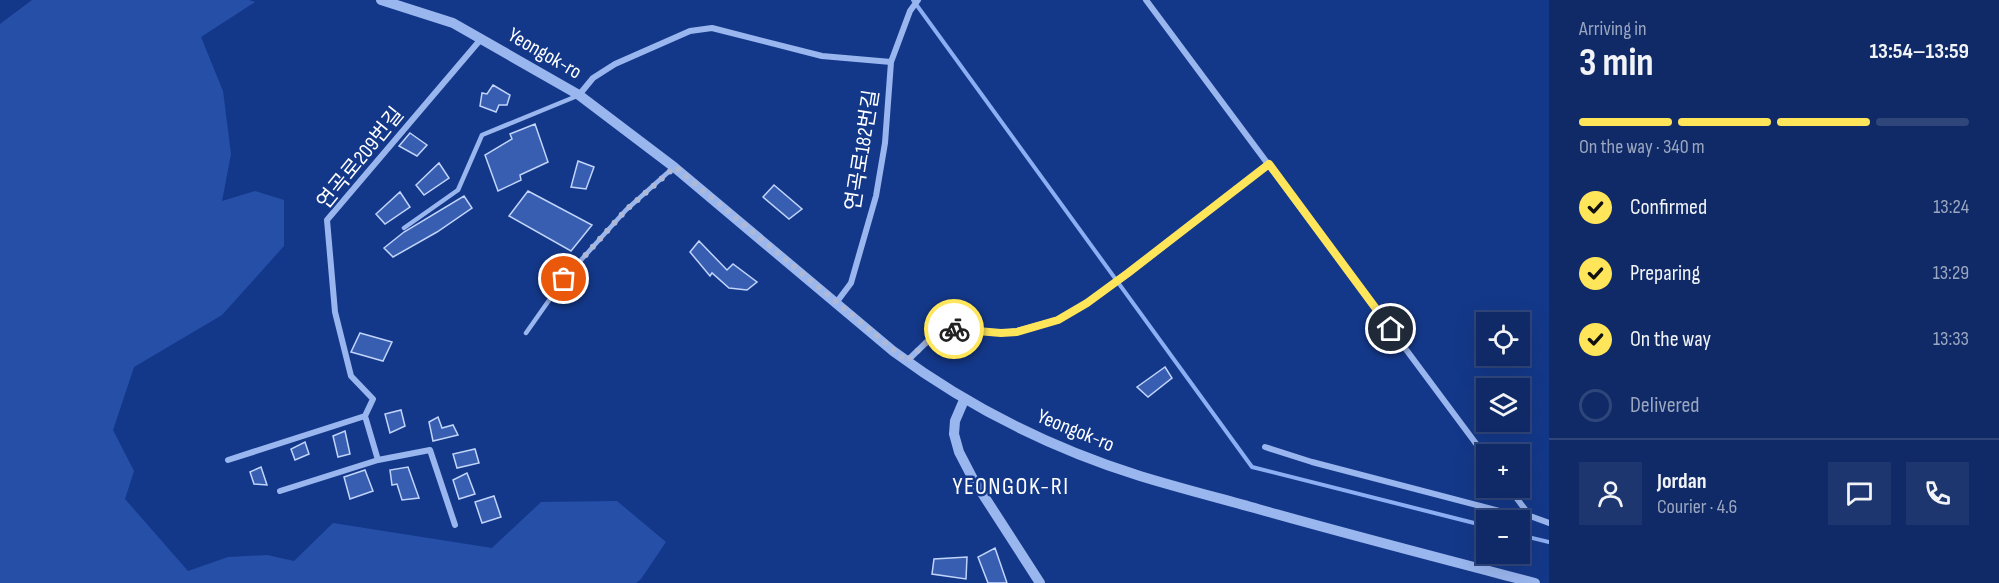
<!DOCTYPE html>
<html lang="en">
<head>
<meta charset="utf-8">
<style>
	body { margin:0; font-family:"Sofia Sans Condensed","Noto Sans KR",sans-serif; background:#1d3670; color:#f1f3f6; height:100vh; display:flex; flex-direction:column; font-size:22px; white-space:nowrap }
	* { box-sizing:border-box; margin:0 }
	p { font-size:20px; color:#9ba7c0 }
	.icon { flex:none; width:33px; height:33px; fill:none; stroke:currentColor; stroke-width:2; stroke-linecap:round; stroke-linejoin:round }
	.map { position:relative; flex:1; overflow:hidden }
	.details { display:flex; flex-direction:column; background:#0f2a67; width:450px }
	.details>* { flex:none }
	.tools { position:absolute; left:1476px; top:312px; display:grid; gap:12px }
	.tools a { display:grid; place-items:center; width:54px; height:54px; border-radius:0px; background:#0f2a67; box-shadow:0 6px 24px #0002,0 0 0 2px #2f467b; font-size:30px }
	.pin { position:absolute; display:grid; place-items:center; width:51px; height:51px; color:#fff; margin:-26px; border:3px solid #fff; border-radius:50%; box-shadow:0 2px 6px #0007 }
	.courier { position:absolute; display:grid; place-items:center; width:60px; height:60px; margin:-30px; border:4px solid #ffe559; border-radius:50%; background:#fff; color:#222; box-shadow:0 2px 8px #0007 }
	.headline em { font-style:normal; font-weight:700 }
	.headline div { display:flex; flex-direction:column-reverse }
	.headline { display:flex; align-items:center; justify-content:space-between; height:102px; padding:0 30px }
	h1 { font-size:39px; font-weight:700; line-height:45px }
	.bar { display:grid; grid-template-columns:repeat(4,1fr); gap:9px 6px; align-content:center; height:72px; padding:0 30px }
	.bar i { height:8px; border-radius:4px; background:#2f467b }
	.bar .active { background:#ffe559 }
	.bar p { grid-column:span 4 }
	.line { display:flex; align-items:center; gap:15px; padding:0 30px; border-top:2px solid #2f467b }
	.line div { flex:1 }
	.round { display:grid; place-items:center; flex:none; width:63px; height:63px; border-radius:0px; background:#1d3670 }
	ol { padding:0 30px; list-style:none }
	li { display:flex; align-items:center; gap:18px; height:66px }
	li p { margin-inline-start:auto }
	li .icon { padding:6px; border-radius:50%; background:#ffe559; color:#111; stroke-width:4 }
	li:last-child { color:#9ba7c0 }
	li i { width:33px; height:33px; border:3px solid #2f467b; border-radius:50% }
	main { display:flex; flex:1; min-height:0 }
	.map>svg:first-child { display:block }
	.green { fill:#264fa8 }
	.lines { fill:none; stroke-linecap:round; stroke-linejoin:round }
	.stream { stroke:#8caef3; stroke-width:4 }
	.building { fill:#385eb1; stroke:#c1d4fb; stroke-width:1.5 }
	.service { stroke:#9ab6ef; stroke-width:4.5 }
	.minor { stroke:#9ab6ef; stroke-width:6 }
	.tertiary { stroke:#9ab6ef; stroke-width:10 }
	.done { stroke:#adb9d6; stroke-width:6; stroke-dasharray:0 10.8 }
	.route { stroke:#ffe559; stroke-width:8 }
	.labels { text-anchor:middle; stroke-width:5; stroke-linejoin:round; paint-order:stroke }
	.street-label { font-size:21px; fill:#fff; stroke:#143889 }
	.quarter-label { font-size:24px; letter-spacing:1.5px; fill:#fff; stroke:#143889 }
</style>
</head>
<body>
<main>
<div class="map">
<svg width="1549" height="583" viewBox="0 0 1549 583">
	<rect width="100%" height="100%" fill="#143889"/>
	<path class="green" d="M32,0H249L255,2L201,37L223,91L231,154L222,201L255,191L284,200V246L222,315L134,367L113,430L134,471L125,499L188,571L228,557L267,555L294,561L333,523L492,548L541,502L617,501L666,542L641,579L636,583H0V24Z"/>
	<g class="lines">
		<path class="stream" d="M913,0L1252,467L1486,526
			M1520,535L1549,542"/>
	</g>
	<path class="building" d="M493,85L510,95L507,105H499L496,112L480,106L482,93L487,94Z
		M535,124L548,162L520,175L521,180L498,191L485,155L512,139L510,134Z
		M410,133L427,145L417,156L399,146Z
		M578,161L594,167L586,189L571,187Z
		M439,163L449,178L424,195L416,185Z
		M774,185L802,209L789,219L763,197Z
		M528,191L592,225L571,251L509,216Z
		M400,192L410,207L385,224L376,214Z
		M464,196L472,208L437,232L393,257L384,248L404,232Z
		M699,241L727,270L733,264L757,282L747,290L729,288L712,273L710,276L690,252Z
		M360,333L392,342L383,361L351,352Z
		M1165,367L1172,378L1148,397L1137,387Z
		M401,410L405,426L390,433L385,414Z
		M438,417L442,428L453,425L458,435L433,441L429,422Z
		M345,431L350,454L338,457L333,436Z
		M305,442L309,454L295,460L291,449Z
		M475,449L479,463L457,468L453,454Z
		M261,467L267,485L254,484L250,472Z
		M408,467L419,498L402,500L397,484L392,485L390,470Z
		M365,470L373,491L350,499L344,477Z
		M467,473L475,494L459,499L453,480Z
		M494,496L501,517L482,523L475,502Z
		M995,548L1007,583H988L978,557Z
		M967,557L966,579L932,574L934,559Z"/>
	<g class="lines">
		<path class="service" d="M404,228L458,190L482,135L577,96
			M526,333L564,279L626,210L674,167"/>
		<path class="minor" d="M1146,0L1486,457
			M579,95L593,78L615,64L690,31L712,28L822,56L891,62
			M836,303L851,283L876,196L885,143L891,62L910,11L918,0
			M907,361L937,332L947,329L1001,333L1017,331L1058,320L1087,303L1129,273L1269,164
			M1265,447L1312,462L1511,514L1530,516
			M228,460L365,416
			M378,460L365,416L373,399L351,376L335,312L327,220L481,39
			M1509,488L1530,516L1549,523
			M280,491L378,460L430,450L455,525"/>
		<path class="tertiary" d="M381,0L453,23L579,95L674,167L893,351C967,406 1051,448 1140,476C1179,488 1219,498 1258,509C1350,535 1443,559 1535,583
			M964,400L955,421L954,434L959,452L973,479L1040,583"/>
	</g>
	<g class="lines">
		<path class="done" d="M564,279L626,210L675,167L907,361L937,332L954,329"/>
		<path class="route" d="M954,329L1001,333L1017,332L1058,320L1087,303L1128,273L1269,164L1391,329"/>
	</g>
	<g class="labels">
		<g class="street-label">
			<text transform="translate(545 53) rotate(30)" y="7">Yeongok-ro</text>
			<text transform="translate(862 150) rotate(-81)" y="7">연곡로182번길</text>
			<text transform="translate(360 158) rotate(-51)" y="7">연곡로209번길</text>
			<text transform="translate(1076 430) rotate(22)" y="7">Yeongok-ro</text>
		</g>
		<g class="quarter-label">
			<text x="1011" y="494">YEONGOK-RI</text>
		</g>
	</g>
</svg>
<div class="tools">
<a><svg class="icon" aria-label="locate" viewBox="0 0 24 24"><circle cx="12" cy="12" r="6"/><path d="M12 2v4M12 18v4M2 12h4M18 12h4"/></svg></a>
<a><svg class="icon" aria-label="layers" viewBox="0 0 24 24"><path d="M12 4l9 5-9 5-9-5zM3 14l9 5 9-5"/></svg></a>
<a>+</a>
<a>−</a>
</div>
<div class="pin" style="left:564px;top:279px;background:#ea580c"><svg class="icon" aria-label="bag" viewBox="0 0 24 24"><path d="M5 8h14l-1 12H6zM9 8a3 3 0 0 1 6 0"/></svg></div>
<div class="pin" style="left:1391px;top:329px;background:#1f2937"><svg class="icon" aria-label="home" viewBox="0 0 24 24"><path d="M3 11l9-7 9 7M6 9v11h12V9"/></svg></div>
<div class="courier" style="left:954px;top:329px"><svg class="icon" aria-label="bike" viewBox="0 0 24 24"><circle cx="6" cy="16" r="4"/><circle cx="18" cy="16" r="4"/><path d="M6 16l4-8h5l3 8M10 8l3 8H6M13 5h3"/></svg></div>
</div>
<section class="details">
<div class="headline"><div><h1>3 min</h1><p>Arriving in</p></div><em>13:54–13:59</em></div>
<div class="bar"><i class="active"></i><i class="active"></i><i class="active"></i><i></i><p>On the way · 340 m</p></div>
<ol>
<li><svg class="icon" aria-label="check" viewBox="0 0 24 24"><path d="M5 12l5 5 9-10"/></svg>Confirmed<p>13:24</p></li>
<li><svg class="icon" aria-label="check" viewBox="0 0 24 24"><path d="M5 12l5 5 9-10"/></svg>Preparing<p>13:29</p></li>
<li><svg class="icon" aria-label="check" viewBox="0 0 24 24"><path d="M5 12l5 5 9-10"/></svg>On the way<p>13:33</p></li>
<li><i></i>Delivered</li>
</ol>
<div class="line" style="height:108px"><a class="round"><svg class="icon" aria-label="person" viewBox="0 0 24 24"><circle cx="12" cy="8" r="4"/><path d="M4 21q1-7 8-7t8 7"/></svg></a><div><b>Jordan</b><p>Courier · 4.6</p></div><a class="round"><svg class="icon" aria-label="chat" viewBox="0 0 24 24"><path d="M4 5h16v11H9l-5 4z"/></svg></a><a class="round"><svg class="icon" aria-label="phone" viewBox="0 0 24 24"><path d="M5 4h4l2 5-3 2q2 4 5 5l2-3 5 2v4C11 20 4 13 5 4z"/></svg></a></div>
</section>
</main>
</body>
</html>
